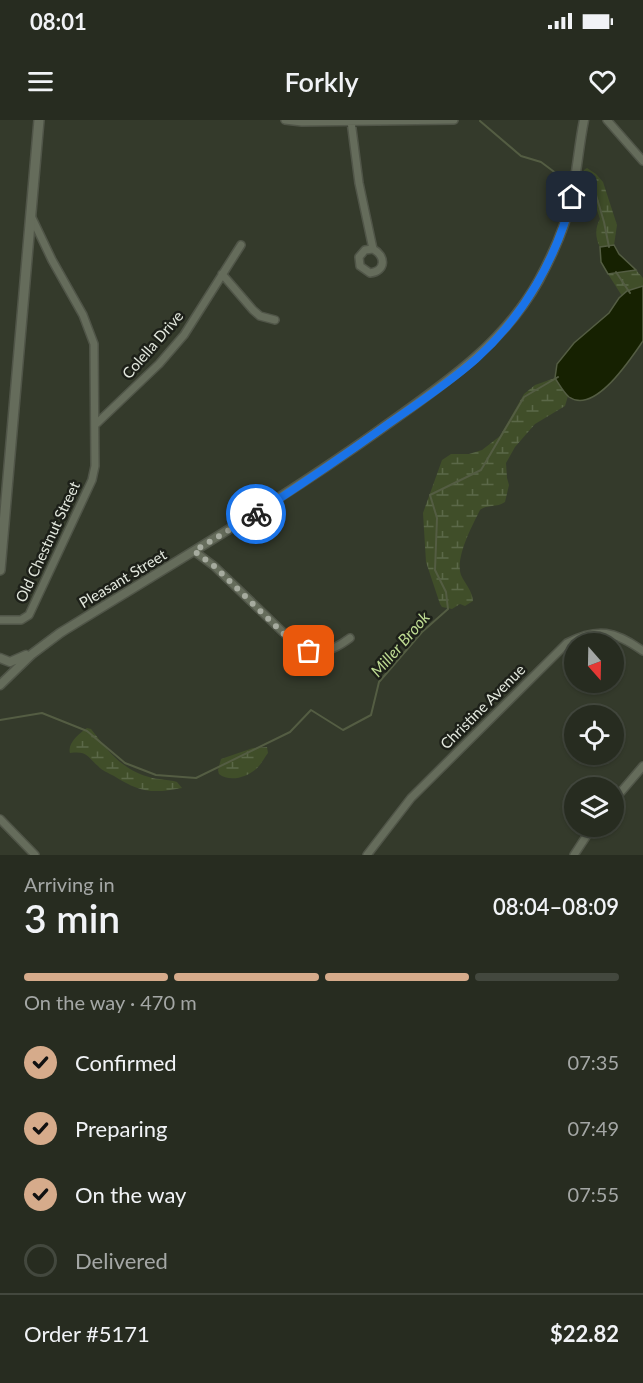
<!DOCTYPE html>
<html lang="en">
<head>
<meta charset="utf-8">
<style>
	body { margin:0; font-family:Lato,sans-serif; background:#33382d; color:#f1f3f6; height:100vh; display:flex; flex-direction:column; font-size:22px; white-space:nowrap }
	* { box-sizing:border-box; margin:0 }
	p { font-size:20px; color:#a4a7a5 }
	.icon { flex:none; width:33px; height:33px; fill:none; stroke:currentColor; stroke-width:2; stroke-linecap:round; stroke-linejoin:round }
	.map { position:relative; height:735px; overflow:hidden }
	.panel { display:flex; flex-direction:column; background:#272c20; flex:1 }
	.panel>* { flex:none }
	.needle { width:39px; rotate:160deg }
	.fabs { position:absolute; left:564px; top:513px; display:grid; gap:12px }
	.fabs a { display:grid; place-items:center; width:60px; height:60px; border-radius:50%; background:#272c20; box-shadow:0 2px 4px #0004,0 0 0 2px #43483e; font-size:30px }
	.pin { position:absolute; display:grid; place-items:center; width:51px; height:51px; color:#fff; margin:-26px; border-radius:12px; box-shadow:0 3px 9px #0006 }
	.courier { position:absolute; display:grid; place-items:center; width:60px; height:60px; margin:-30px; border:4px solid #1a73e8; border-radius:50%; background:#fff; color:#222; box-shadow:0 2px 8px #0007 }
	.overview em { font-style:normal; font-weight:600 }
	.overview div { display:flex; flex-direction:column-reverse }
	.overview { display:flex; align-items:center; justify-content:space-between; height:102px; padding:0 24px }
	h1 { font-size:39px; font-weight:600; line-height:45px }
	.bar { display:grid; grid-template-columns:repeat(4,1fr); gap:9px 6px; align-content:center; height:72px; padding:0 24px }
	.bar i { height:8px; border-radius:4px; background:#43483e }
	.bar .current { background:#d6ab8b }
	.bar p { grid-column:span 4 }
	.line { display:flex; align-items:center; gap:15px; padding:0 24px; border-top:2px solid #43483e }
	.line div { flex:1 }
	ol { padding:0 24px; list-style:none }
	li { display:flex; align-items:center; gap:18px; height:66px }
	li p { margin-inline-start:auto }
	li .icon { padding:6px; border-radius:50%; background:#d6ab8b; color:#111; stroke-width:4 }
	li:last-child { color:#a4a7a5 }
	li i { width:33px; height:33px; border:3px solid #43483e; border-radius:50% }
	.status { display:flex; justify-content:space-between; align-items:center; height:42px; padding:0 30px; background:#272c20; direction:ltr }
	.status svg { height:16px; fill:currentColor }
	header { display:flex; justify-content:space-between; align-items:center; height:78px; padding:0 24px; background:#272c20; font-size:27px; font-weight:600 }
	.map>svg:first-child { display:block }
	.wetland { fill:url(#wetland-marsh) }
	.water { fill:#162101; stroke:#545d43; stroke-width:1.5 }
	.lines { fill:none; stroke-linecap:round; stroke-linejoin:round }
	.stream { stroke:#545d43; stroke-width:2 }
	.minor-casing { stroke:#505548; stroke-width:10 }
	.tertiary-casing { stroke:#505548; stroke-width:11 }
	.secondary-casing { stroke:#505548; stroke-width:12 }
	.minor { stroke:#656c5b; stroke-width:7 }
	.tertiary { stroke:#656c5b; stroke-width:8 }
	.secondary { stroke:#656c5b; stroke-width:9 }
	.done { stroke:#a6ab9f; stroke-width:6; stroke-dasharray:0 10.8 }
	.route { stroke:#1a73e8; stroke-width:8 }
	.labels { text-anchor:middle; stroke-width:5; stroke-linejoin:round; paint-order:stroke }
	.street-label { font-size:15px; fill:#e3e8de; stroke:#1d2019 }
	.water-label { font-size:16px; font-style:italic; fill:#bedb92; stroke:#1d2019 }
</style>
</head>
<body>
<div class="status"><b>08:01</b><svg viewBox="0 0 49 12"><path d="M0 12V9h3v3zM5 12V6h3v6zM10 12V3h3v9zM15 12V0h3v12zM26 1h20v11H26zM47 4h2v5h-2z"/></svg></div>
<header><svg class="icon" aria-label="menu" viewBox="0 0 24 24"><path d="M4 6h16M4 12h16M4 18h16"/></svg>Forkly<svg class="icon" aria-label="heart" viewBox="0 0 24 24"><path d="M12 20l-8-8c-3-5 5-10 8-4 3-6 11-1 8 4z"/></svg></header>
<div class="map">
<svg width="643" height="735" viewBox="0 0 643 735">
	<defs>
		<pattern id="wetland-marsh" width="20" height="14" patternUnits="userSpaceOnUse" patternTransform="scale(1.5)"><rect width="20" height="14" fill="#404e29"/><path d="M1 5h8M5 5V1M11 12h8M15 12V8" fill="none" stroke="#5b6848"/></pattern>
	</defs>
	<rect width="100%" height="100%" fill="#343a2b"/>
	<path class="wetland" d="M587,48L596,54L603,62L617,105L614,125L600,127C595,118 595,107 600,99L597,90L581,87L579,83L584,50Z
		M636,150L643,158V166L627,171L622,176L608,154Z
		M555,258L568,276L565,286L535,304L515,327L506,343L507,358L509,365L505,382C497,388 487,384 480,390C472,406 455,438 461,455C465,464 472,470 473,481L465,486L460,484L452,489L442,487L440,484L426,442L423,393L442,340L451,334H469L482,330L500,316L524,274L535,265Z
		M87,608L91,609C108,631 121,649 149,657C158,660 168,659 177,662L182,668C152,674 139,672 114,656C109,653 102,651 98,646C86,636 88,631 70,633C67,623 80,613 87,608Z
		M267,627L268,633C264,638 261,645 256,649C246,658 229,662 219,654L218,650L221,639L253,628Z"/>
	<path class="water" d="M614,125L619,134L636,150L608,154L601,142L600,127Z
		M643,166V221C631,238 595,295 569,277C564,273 559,264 555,258L557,244L574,223L609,193L619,178L627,171Z"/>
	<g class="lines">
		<path class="stream" d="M480,1L521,36L541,42L565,60
			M583,62L593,65L604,102L609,127
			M616,152L630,173
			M0,600L42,593L87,611L125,643L156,655L196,658L290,612L311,590L343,610L371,595L379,562L422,512L448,489L446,472L435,450L437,398L430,375L481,350L524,277L558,257"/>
		<defs>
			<path id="minor" d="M285,0L302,2L454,0
				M607,0L643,41
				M351,1L359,63L373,129C386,136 386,151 370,153L360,146L359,137L365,130L373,129
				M222,154L253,190L260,196L275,200
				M95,305L159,244L184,215L241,125
				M194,431L214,446L288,517C312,535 325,537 350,518
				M0,500H21L29,495L92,360L95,346L94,224L83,195L52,140L32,98
				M614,680L643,646
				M0,699L35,735
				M367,735L411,678L567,523C598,507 615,511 643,531
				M574,735L593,706"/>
			<path id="tertiary" d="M0,538L10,542L26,535
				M0,565L32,534L60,513C167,447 275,384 378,311C438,268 502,227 539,160C553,134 566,106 572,76C577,51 579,25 584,0"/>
			<path id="secondary" d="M0,450L39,0"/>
		</defs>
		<use href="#minor" class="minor-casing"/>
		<use href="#tertiary" class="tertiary-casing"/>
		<use href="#secondary" class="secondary-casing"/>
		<use href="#minor" class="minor"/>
		<use href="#tertiary" class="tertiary"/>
		<use href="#secondary" class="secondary"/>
	</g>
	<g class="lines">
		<path class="done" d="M256,394L194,431L214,446L288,518L309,531"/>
		<path class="route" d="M256,394C299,366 342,337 384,307C414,286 449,263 476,239C523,197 557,138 572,77"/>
	</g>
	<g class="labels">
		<g class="street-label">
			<text transform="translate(153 225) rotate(-49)" y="5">Colella Drive</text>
			<text transform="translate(48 422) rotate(-65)" y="5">Old Chestnut Street</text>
			<text transform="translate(123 459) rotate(-31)" y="5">Pleasant Street</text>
			<text transform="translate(483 587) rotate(-45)" y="5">Christine Avenue</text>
		</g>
		<g class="water-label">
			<text transform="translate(400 524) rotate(-49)" y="6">Miller Brook</text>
		</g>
	</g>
</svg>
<div class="fabs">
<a><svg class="needle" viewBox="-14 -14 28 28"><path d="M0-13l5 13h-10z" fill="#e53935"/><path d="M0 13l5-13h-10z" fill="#a4a7a5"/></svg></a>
<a><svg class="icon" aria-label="locate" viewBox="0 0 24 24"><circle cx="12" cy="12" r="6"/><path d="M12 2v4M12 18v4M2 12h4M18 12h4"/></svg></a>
<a><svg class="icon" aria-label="layers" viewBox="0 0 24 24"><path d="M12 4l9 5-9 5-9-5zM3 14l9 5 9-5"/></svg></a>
</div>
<div class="pin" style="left:309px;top:531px;background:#ea580c"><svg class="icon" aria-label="bag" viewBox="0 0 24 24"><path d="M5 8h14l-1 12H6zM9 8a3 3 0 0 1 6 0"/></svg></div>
<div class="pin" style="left:572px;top:77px;background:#1f2937"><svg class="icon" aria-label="home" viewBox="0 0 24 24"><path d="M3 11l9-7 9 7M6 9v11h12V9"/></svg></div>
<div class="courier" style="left:256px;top:394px"><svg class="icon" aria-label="bike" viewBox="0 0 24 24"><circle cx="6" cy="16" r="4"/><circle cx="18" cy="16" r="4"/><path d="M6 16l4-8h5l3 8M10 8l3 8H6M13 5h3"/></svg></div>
</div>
<section class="panel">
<div class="overview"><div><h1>3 min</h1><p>Arriving in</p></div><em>08:04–08:09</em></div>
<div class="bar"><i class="current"></i><i class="current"></i><i class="current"></i><i></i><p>On the way · 470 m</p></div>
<ol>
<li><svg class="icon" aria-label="check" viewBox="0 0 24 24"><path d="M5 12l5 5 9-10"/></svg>Confirmed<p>07:35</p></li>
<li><svg class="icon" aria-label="check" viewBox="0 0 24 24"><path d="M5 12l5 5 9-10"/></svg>Preparing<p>07:49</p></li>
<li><svg class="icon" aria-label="check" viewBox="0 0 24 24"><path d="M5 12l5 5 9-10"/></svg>On the way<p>07:55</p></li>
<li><i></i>Delivered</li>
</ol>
<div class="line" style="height:78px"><div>Order #5171</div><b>$22.82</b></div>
</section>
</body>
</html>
